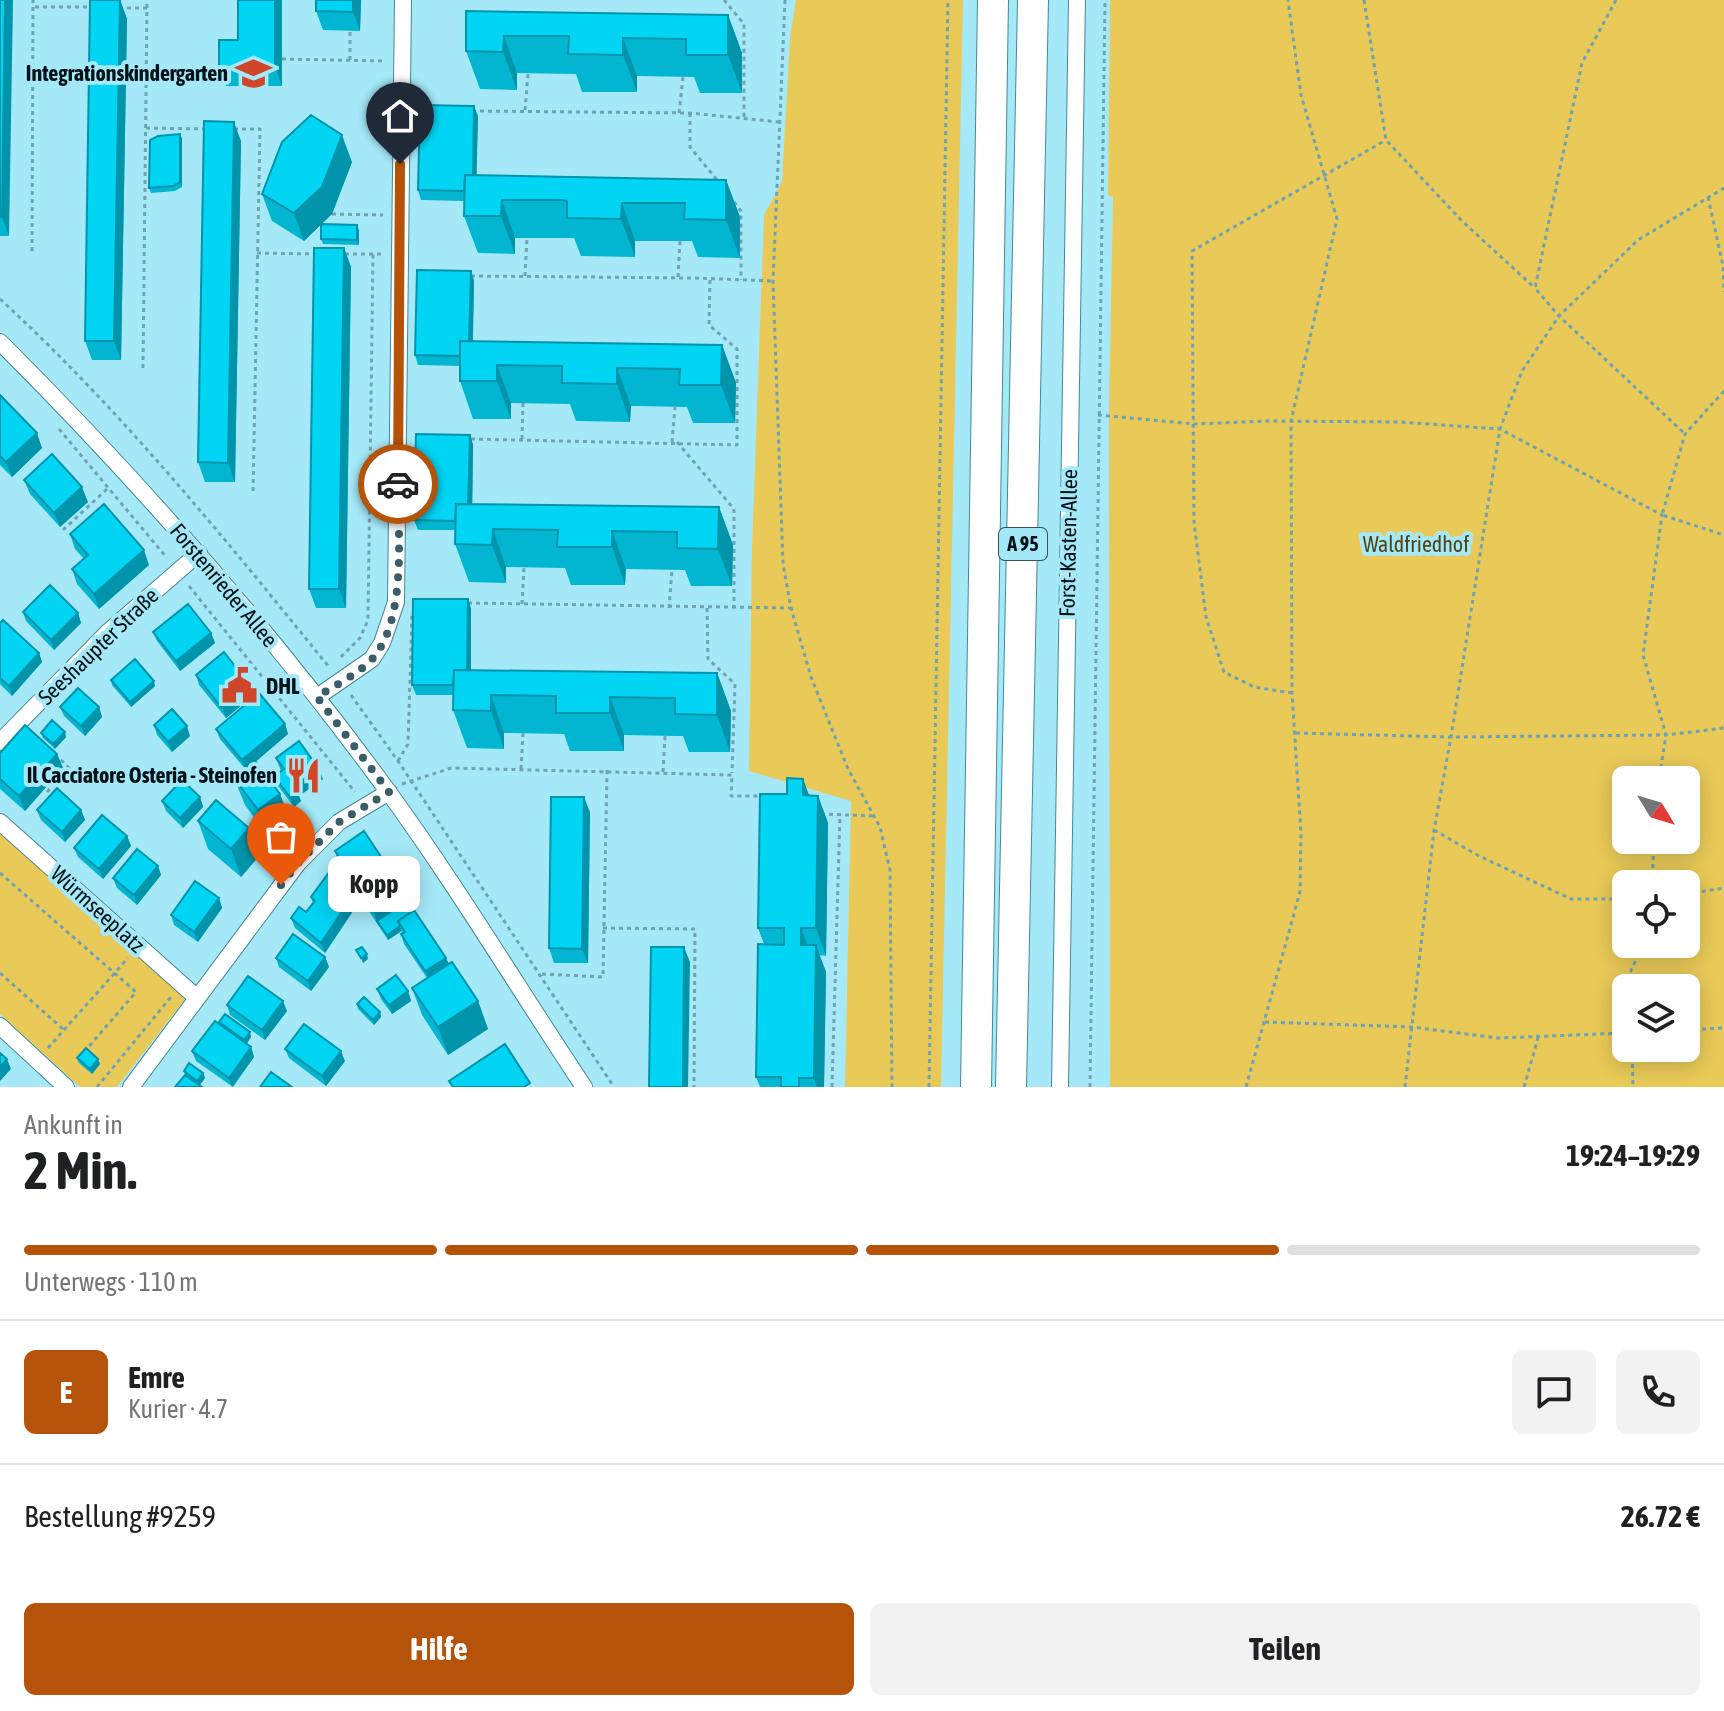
<!DOCTYPE html>
<html lang="de">
<head>
<meta charset="utf-8">
<style>
	body { margin:0; font-family:"Asap Condensed",sans-serif; background:#f2f2f2; color:#202124; height:100vh; display:flex; flex-direction:column; font-size:30px; white-space:nowrap }
	* { box-sizing:border-box; margin:0 }
	p { font-size:26px; color:#757577 }
	.icon { flex:none; width:44px; height:44px; fill:none; stroke:currentColor; stroke-width:2; stroke-linecap:round; stroke-linejoin:round }
	.map { position:relative; height:1087px; overflow:hidden }
	.sheet { display:flex; flex-direction:column; background:#fff; flex:1 }
	.sheet>* { flex:none }
	.needle { width:52px; rotate:128deg }
	.buttons { position:absolute; left:1612px; top:766px; display:grid; gap:16px }
	.buttons a { display:grid; place-items:center; width:88px; height:88px; border-radius:12px; background:#fff; box-shadow:0 4px 20px #0003; font-size:40px }
	.pin { position:absolute; display:grid; place-items:center; width:68px; height:68px; color:#fff; margin:-82px -34px; border-radius:50% 50% 50% 0; rotate:-45deg; box-shadow:0 0 8px #0007 }
	.pin .icon { rotate:45deg }
	.courier { position:absolute; display:grid; place-items:center; width:80px; height:80px; margin:-40px; border:6px solid #b45309; border-radius:50%; background:#fff; color:#222; box-shadow:0 2px 10px #0007 }
	.bubble { position:absolute; height:56px; border-radius:12px; background:#fff; box-shadow:0 4px 20px #0003; font-size:26px; font-weight:700; line-height:56px; text-align:center }
	.headline em { font-style:normal; font-weight:700 }
	.headline div { display:flex; flex-direction:column-reverse }
	.headline { display:flex; align-items:center; justify-content:space-between; height:136px; padding:0 24px }
	h1 { font-size:52px; font-weight:700; line-height:60px }
	.bar { display:grid; grid-template-columns:repeat(4,1fr); gap:12px 8px; align-content:center; height:96px; padding:0 24px }
	.bar i { height:10px; border-radius:6px; background:#e0e0e0 }
	.bar .active { background:#b45309 }
	.bar p { grid-column:span 4 }
	.line { display:flex; align-items:center; gap:20px; padding:0 24px; border-top:2px solid #e0e0e0 }
	.line div { flex:1 }
	.round { display:grid; place-items:center; flex:none; width:84px; height:84px; border-radius:12px; background:#f2f2f2 }
	.button { display:flex; gap:16px; margin-top:auto; padding:16px 24px }
	.button a { flex:1; height:92px; border-radius:12px; background:#b45309; color:#fff; font-size:32px; font-weight:700; line-height:92px; text-align:center }
	.button a+a { background:#f2f2f2; color:#202124 }
	.map>svg:first-child { display:block }
	.green { fill:#e9ca58; fill-rule:evenodd }
	.lines { fill:none; stroke-linecap:round; stroke-linejoin:round }
	.street-casing { stroke:#458896; stroke-width:18 }
	.highway-casing { stroke:#458896; stroke-width:32 }
	.path { stroke:#70a3b0; stroke-width:3; stroke-dasharray:4 4; stroke-linecap:butt }
	.street { stroke:#fff; stroke-width:16 }
	.highway { stroke:#fff; stroke-width:30 }
	.wall { fill:#02b6d2 }
	.shaded-wall { fill:#0194ab }
	.building { fill:#02d4f4; stroke:#0194ab; stroke-width:2 }
	.done { stroke:#3a5d67; stroke-width:8; stroke-dasharray:0 14.4 }
	.route { stroke:#b45309; stroke-width:10 }
	.labels { text-anchor:middle; stroke-width:8; stroke-linejoin:round; paint-order:stroke }
	.shield { fill:#a5e9f9; stroke:#32525c; stroke-width:2 }
	.shield-label { font-size:20px; font-weight:bold; fill:#001218 }
	.poi-label { font-size:22px; font-weight:bold; fill:#001218; stroke:#a5e9f9; text-anchor:end }
	.street-label { font-size:22px; fill:#001218; stroke:#a5e9f9 }
	.park-label { font-size:22px; fill:#514413; stroke:#a5e9f9 }
</style>
</head>
<body>
<div class="map">
<svg width="1724" height="1087" viewBox="0 0 1724 1087">
	<rect width="100%" height="100%" fill="#a5e9f9"/>
	<path class="green" d="M796,0H963L941,1087H845L851,801L749,771L752,547L764,215L782,182L790,38Z
		M1110,0H1724V1087H1110L1109,407L1113,197L1108,195ZM1626,780H1686V840H1626ZM1626,884H1686V944H1626ZM1626,988H1686V1048H1626Z
		M0,832L186,998L117,1087H80L0,1014Z"/>
	<g class="lines">
		<defs>
			<path id="street" d="M0,342C140,482 270,630 387,790C457,886 518,988 584,1087
				M317,697L372,659L382,643L396,602L403,0
				M0,742L108,632L199,553
				M0,822L196,997
				M0,1026L66,1087
				M131,1087L298,863L339,822L389,792
				M1060,1087L1077,0"/>
			<path id="highway" d="M976,1087L993,0
				M1011,1087L1033,0"/>
		</defs>
		<use href="#street" class="street-casing"/>
		<use href="#highway" class="highway-casing"/>
		<path class="path" d="M724,0L744,24V119
			M785,0L773,281L783,564L791,608L811,677L848,769L880,827L890,870L892,1087
			M1364,0L1386,140L1461,220L1535,288
			M1616,0L1582,63L1535,288L1559,316L1685,434
			M35,7H91
			M119,8H147
			M282,59L385,61
			M350,60V31
			M525,110L528,74
			M472,111L690,113L779,122
			M679,113L683,77
			M690,113V147L717,180
			M146,128L206,129
			M234,129H260L253,494
			M1708,197L1723,266L1724,292
			M734,202L741,211V280
			M332,214L383,215
			M32,251L33,0
			M257,253L317,254
			M345,254H381
			M471,276L693,278L773,281
			M525,276L527,238
			M678,277L680,241
			M0,299C121,410 226,540 329,667
			M143,368L147,0
			M1724,391L1685,434L1662,515L1724,535
			M1098,415L1195,424L1268,421L1400,422L1500,429L1662,515L1643,655L1666,735L1659,780
			M59,429L167,558
			M471,439L737,445V349L709,325L710,279
			M522,439L523,403
			M672,442L675,407
			M677,442L734,509V608
			M63,530L107,489
			M189,586L355,792
			M468,603L791,608
			M522,604L524,567
			M669,608L672,570
			M707,608L708,659L735,684L732,773
			M341,657L360,638L368,620L373,254
			M1292,693L1254,687L1224,672L1206,617L1194,522L1192,251L1386,140
			M351,695L398,761L614,1087
			M1296,733L1451,737L1666,735L1724,728
			M398,761L408,744L412,615
			M521,769L523,733
			M663,772L665,736
			M402,784L451,768L732,775L731,796H762
			M47,792L69,768L58,757
			M821,814L874,816
			M1434,830L1479,856L1571,899H1626
			M0,873L136,992L85,1051
			M1652,884L1654,840
			M1686,894L1724,888
			M603,928L695,929L694,1087
			M0,973L63,1029
			M542,974L603,977L607,770
			M1631,988L1630,973L1643,944
			M1265,1022L1412,1027L1498,1038L1626,1033
			M1686,1030L1724,1028
			M48,1048L128,958
			M1632,1048L1633,1087
			M97,1087L171,997
			M832,1087L840,814
			M929,1087L948,0
			M1090,1087L1105,0
			M1246,1087L1300,892L1301,834L1292,693L1291,421L1337,219L1301,95L1288,0
			M1405,1087L1434,830L1451,737L1500,429L1522,371L1559,316L1638,240L1724,188
			M1524,1087L1538,1038"/>
		<use href="#street" class="street"/>
		<use href="#highway" class="highway"/>
	</g>
	<path class="wall" d="M0,0L9,236H0Z
		M120,0L127,19L121,360H92L85,341Z
		M238,0H282V86H226L219,67L238,40Z
		M316,0H361L360,31L323,30L316,11Z
		M466,11L728,15L742,53V93H700L694,77L637,76V92H582L576,74L517,73V90L480,89L466,51Z
		M478,116L476,175L726,180L740,217V258L698,257L692,241H635V257L581,256L574,238H515V254L478,253L464,216V201L421,200L418,190Z
		M180,134L182,139V187L175,191L151,193L149,188Z
		M241,141L235,482H205L198,462Z
		M352,162L332,214L321,224L359,230V245L323,244L321,239V224L304,241L272,221L262,194Z
		M344,248L351,267L346,608H316L309,589Z
		M471,271L474,281L473,341L722,345L736,383L735,423H693L687,407L635,406H631L630,422L576,421L570,404L511,403V419H473L460,381V366L418,365L415,355Z
		M0,395L42,448L12,477L0,465Z
		M470,435L473,445L472,504L719,507L733,545L732,586H691L685,570L626,569L625,585H571L565,568L506,567V583L469,582L455,544V530H418L414,520Z
		M24,480L88,502L60,527L30,494Z
		M70,534L149,565L99,609L77,584L72,569L84,559L75,549Z
		M468,599L471,609V670L717,673L731,711L730,752H689L683,736H677L624,735V751H570L564,734L504,733V749L467,748L453,710V695H416L412,685Z
		M23,612L78,613L81,623L54,650L26,621Z
		M0,623L39,653L42,662L12,696L0,684Z
		M153,632L211,633L215,643L180,671L157,641Z
		M196,675L254,695L226,718L199,685Z
		M111,680L155,686L131,707L112,685Z
		M60,707H99L102,717L85,736L64,716Z
		M285,724L288,734L246,769L280,794L290,821L268,837L245,805L234,778L246,770L220,739L216,729Z
		M154,725L190,736L172,752L157,735Z
		M41,733L66,737L55,749L43,738Z
		M0,753L57,754L63,768L25,811L0,789Z
		M276,758L323,779L299,796L301,801L294,807L278,786L274,776L281,771Z
		M803,779L809,796H818L828,823L826,956L819,955L826,972L824,1087H760L756,1077L764,944L758,928L787,794Z
		M200,797L203,807L183,828L166,811L162,801Z
		M37,810H81L85,820L65,842L41,820Z
		M590,812L588,963H554L549,948Z
		M198,821L249,828L259,856L241,877L208,849Z
		M127,836L131,846L103,879L78,857L74,848Z
		M335,851L401,887L407,901L446,958L448,964L478,1001L488,1029L448,1055L422,1015L412,988L427,978L404,944L401,934L403,933L402,931L388,940L361,899L325,953L295,928L291,918L306,912L313,903L311,897L338,861Z
		M158,866L161,875L137,905L117,888L113,878Z
		M219,898L222,908L198,942L174,925L171,915Z
		M325,957L329,967L311,991L279,967L276,958Z
		M377,989L408,991L411,1001L392,1014L381,999Z
		M357,1004L380,1012L381,1017L374,1025L358,1009Z
		M227,1005L287,1011L265,1040L230,1015Z
		M219,1022L251,1037L246,1044L251,1047L254,1057L233,1087L196,1061L192,1051L220,1025Z
		M285,1049L345,1061L326,1086L289,1058Z
		M77,1058L100,1064L92,1074L79,1063Z
		M184,1071L203,1073L205,1078L200,1085L185,1075Z"/>
	<path class="shaded-wall" d="M5,0H13L9,236L2,217Z
		M120,0L127,19L121,360L114,341Z
		M275,0H282V86L275,67Z
		M353,0H361L360,31L353,12Z
		M728,15L742,53V93L728,55Z
		M504,36L517,73V90L503,52Z
		M623,38L637,76V92L623,55Z
		M474,106L478,116L476,201L472,192Z
		M234,122L241,141L235,482L228,463Z
		M180,134L182,139V187L180,182Z
		M342,135L352,162L332,214L304,241L294,213Z
		M726,180L740,217V258L726,220Z
		M502,200L515,238V254L501,216Z
		M622,203L635,241V257L621,219Z
		M357,225L359,230V245L357,240Z
		M344,248L351,267L346,608L339,589Z
		M471,271L474,281L472,366L469,356Z
		M722,345L736,383L735,423L721,385Z
		M497,365L511,403V419L497,381Z
		M617,368L631,406L630,422L617,384Z
		M37,433L42,448L12,477L6,462Z
		M470,435L473,445L472,531L468,521Z
		M82,487L88,502L60,527L54,513Z
		M719,507L733,545L732,586L718,549Z
		M493,529L506,567V583L492,545Z
		M612,531L626,569L625,585L612,547Z
		M144,550L149,565L99,609L94,594Z
		M468,599L471,609V695L467,685Z
		M78,613L81,623L54,650L51,640Z
		M211,633L215,643L180,671L176,661Z
		M39,653L42,662L12,696L9,686Z
		M717,673L731,711L730,752L717,715Z
		M154,681L155,686L131,707L130,702Z
		M250,685L254,695L226,718L222,708Z
		M491,695L504,733V749L491,711Z
		M610,697L624,735V751L610,713Z
		M99,707L102,717L85,736L81,726Z
		M285,724L288,734L246,770L242,760Z
		M187,726L190,736L172,752L168,742Z
		M65,732L66,737L55,749L53,744Z
		M57,754L63,768L25,811L19,796Z
		M319,769L323,779L299,796L301,801L294,807L290,797L294,787Z
		M803,779L813,806L803,795Z
		M280,794L290,821L268,837L258,810Z
		M818,796L828,823L826,956L816,928Z
		M200,797L203,807L183,828L180,818Z
		M584,797L590,812L588,963L582,949Z
		M81,810L85,820L65,842L62,832Z
		M249,828L259,856L241,877L231,849Z
		M127,836L131,846L103,879L99,869Z
		M158,866L161,875L137,905L134,895Z
		M401,887L408,906L377,921L372,907Z
		M357,889L361,899L325,953L321,943Z
		M219,898L222,908L198,942L194,932Z
		M400,926L401,931L388,940L387,935Z
		M801,928L811,955L801,945Z
		M816,945L826,972L824,1087H817L814,1078Z
		M684,947L690,962L688,1087H683Z
		M367,954L368,959L363,963L361,958Z
		M325,957L329,967L311,991L308,981Z
		M446,958L449,967L429,981L425,971Z
		M408,991L411,1001L392,1014L389,1005Z
		M283,1001L287,1011L265,1040L262,1030Z
		M478,1001L488,1029L448,1055L438,1027Z
		M380,1012L381,1017L374,1025L373,1020Z
		M250,1032L251,1037L246,1045L244,1040Z
		M251,1047L254,1057L232,1087L229,1078Z
		M341,1051L345,1061L326,1086L322,1076Z
		M7,1059L11,1069L0,1081V1067Z
		M98,1059L100,1064L92,1074L90,1069Z
		M203,1073L205,1078L199,1086L197,1081Z"/>
	<path class="building" d="M0,0H5L2,217H0Z
		M90,0H120L114,341H85Z
		M238,0H275V67H219V40H238Z
		M316,0H353V12L316,11Z
		M466,11L728,15V55H686V39L623,38V55L568,54L569,36H504L503,52L466,51Z
		M420,105L474,106L473,175H465L464,191L418,190Z
		M311,115L342,135L322,187L294,213L262,194L282,142Z
		M204,121L234,122L228,463L198,462Z
		M180,134V182L173,186L149,188L150,140L158,136Z
		M465,175L726,180V220L684,219L685,203H622L621,219L567,218V201L562,200H502L501,216H464Z
		M321,224L357,225V240L321,239Z
		M314,248H344L339,589H309Z
		M417,270L471,271L469,341H460V356L415,355Z
		M460,341L722,345L721,385H679L680,369L621,368H617V384L562,383V366L497,365V381H460Z
		M0,395L37,433L6,462L0,456Z
		M416,434L470,435L468,504H456L455,521L414,520Z
		M52,454L82,487L54,513L24,480Z
		M104,504L144,550L94,594L72,569L88,555L70,534Z
		M456,504L719,507L718,549L677,548V532L612,531V547H557L558,530L493,529L492,545L455,544Z
		M50,585L78,613L51,640L23,612Z
		M413,599H468L467,670H454L453,685H412Z
		M188,604L211,633L176,661L153,632Z
		M3,620L39,653L9,686L0,678V623Z
		M224,652L250,685L222,708L196,675Z
		M135,659L154,681L130,702L111,680Z
		M454,670L717,673V715L675,714V698H663L610,697V713H556V696L491,695V711L453,710Z
		M78,688L99,707L81,726L60,707Z
		M259,693L285,724L242,760L216,729Z
		M172,709L187,726L168,742L154,725Z
		M52,720L65,732L53,744L41,733Z
		M25,725L57,754L19,796L0,779V753Z
		M299,741L319,769L294,787L298,791L290,797L274,776L284,769L276,758Z
		M256,762L280,794L258,810L234,778Z
		M787,778L803,779V795L818,796L816,928H801V945H816L814,1078H799V1087H781V1077H756L758,944L784,945V928H758L760,794H787Z
		M182,780L200,797L180,818L162,801Z
		M57,788L81,810L62,832L37,810Z
		M551,797H584L582,949L549,948Z
		M216,800L249,828L231,849L198,821Z
		M102,815L127,836L99,869L74,848Z
		M364,831L401,887L372,907L335,851Z
		M137,849L158,866L134,895L113,878Z
		M338,860L357,889L321,943L291,918L299,907L306,912L315,901L311,897Z
		M195,881L219,898L194,932L171,915Z
		M407,901L413,911L398,921L400,926L387,935L377,921Z
		M414,910L446,958L425,971L401,934L405,932L398,921Z
		M293,934L325,957L308,981L276,958Z
		M362,947L367,954L361,958L356,950Z
		M651,947H684L683,1087H649Z
		M447,962L448,964L432,974V973Z
		M452,962L478,1001L438,1027L412,988Z
		M396,975L408,991L389,1005L377,989Z
		M248,976L283,1001L262,1030L227,1005Z
		M364,997L380,1012L373,1020L357,1004Z
		M225,1014L250,1032L244,1040L219,1022Z
		M215,1021L251,1047L229,1078L192,1051Z
		M304,1024L341,1051L322,1076L285,1049Z
		M505,1044L530,1083L524,1087H453L449,1081Z
		M86,1048L98,1059L90,1069L77,1058Z
		M0,1053L7,1059L0,1067Z
		M189,1063L203,1073L197,1081L184,1071Z
		M271,1072L292,1087H260Z
		M185,1075L202,1087H175Z"/>
	<g class="lines">
		<path class="done" d="M281,885L298,863L339,822L389,792L317,697C335,685 359,674 373,658C407,618 398,534 398,484"/>
		<path class="route" d="M398,484L400,164"/>
	</g>
	<defs>
		<symbol id="school-bare" viewBox="-9 -9 18 18"><path d="M0-5L7-2L0 1L-7-2ZM-4 1L0 2.5L4 1V4Q0 6-4 4Z" fill="#d04628" stroke="#a5e9f9" stroke-width="2.5" paint-order="stroke"/></symbol>
		<symbol id="civic-bare" viewBox="-9 -9 18 18"><path d="M-.6-6.5H3V-4.5H.6V-3L4-1V1h2V6H-6V1h2V-1L-.6-3ZM-1.2 2.5V6h2.4V2.5Z" fill="#d04628" stroke="#a5e9f9" stroke-width="2.5" paint-order="stroke"/></symbol>
		<symbol id="restaurant-bare" viewBox="-9 -9 18 18"><path d="M-5-6h1v4h1v-4h1v4h1v-4h1v5L-1.5 .5V6h-2V.5L-5-1ZM5-6V6H3V1.5H1.5Q1.5-4 5-6Z" fill="#d04628" stroke="#a5e9f9" stroke-width="2.5" paint-order="stroke"/></symbol>
	</defs>
	<g fill-rule="evenodd">
		<use href="#school-bare" x="228" y="48" width="51" height="51"/>
		<use href="#civic-bare" x="214" y="660" width="51" height="51"/>
		<use href="#restaurant-bare" x="278" y="750" width="51" height="51"/>
	</g>
	<g class="labels">
		<rect class="shield" x="999" y="528" width="48" height="32" rx="6"/>
		<g class="shield-label">
			<text x="1023" y="551">A 95</text>
		</g>
		<g class="poi-label">
			<text x="228" y="81">Integrationskindergarten</text>
			<text x="266" y="694" text-anchor="start">DHL</text>
			<text x="277" y="783">Il Cacciatore Osteria - Steinofen</text>
		</g>
		<g class="street-label">
			<text transform="translate(1068 543) rotate(-89)" y="8">Forst-Kasten-Allee</text>
			<text transform="translate(224 585) rotate(50)" y="8">Forstenrieder Allee</text>
			<text transform="translate(98 646) rotate(-44)" y="8">Seeshaupter Straße</text>
			<text transform="translate(98 909) rotate(42)" y="8">Würmseeplatz</text>
		</g>
		<g class="park-label">
			<text x="1416" y="552">Waldfriedhof</text>
		</g>
	</g>
</svg>
<div class="buttons">
<a><svg class="needle" viewBox="-14 -14 28 28"><path d="M0-13l5 13h-10z" fill="#e53935"/><path d="M0 13l5-13h-10z" fill="#757577"/></svg></a>
<a><svg class="icon" aria-label="locate" viewBox="0 0 24 24"><circle cx="12" cy="12" r="6"/><path d="M12 2v4M12 18v4M2 12h4M18 12h4"/></svg></a>
<a><svg class="icon" aria-label="layers" viewBox="0 0 24 24"><path d="M12 4l9 5-9 5-9-5zM3 14l9 5 9-5"/></svg></a>
</div>
<div class="pin" style="left:281px;top:885px;background:#ea580c"><svg class="icon" aria-label="bag" viewBox="0 0 24 24"><path d="M5 8h14l-1 12H6zM9 8a3 3 0 0 1 6 0"/></svg></div>
<div class="pin" style="left:400px;top:164px;background:#1f2937"><svg class="icon" aria-label="home" viewBox="0 0 24 24"><path d="M3 11l9-7 9 7M6 9v11h12V9"/></svg></div>
<div class="courier" style="left:398px;top:484px"><svg class="icon" aria-label="car" viewBox="0 0 24 24"><path d="M5 17H2v-5l4-1 3-4h7l3 4 3 1v5h-3M9 17h6M6 11h13"/><circle cx="7" cy="17" r="2"/><circle cx="17" cy="17" r="2"/></svg></div>
<div class="bubble" style="left:328px;top:856px;width:92px">Kopp</div>
</div>
<section class="sheet">
<div class="headline"><div><h1>2 Min.</h1><p>Ankunft in</p></div><em>19:24–19:29</em></div>
<div class="bar"><i class="active"></i><i class="active"></i><i class="active"></i><i></i><p>Unterwegs · 110 m</p></div>
<div class="line" style="height:144px"><b class="round" style="background:#b45309;color:#fff">E</b><div><b>Emre</b><p>Kurier · 4.7</p></div><a class="round"><svg class="icon" aria-label="chat" viewBox="0 0 24 24"><path d="M4 5h16v11H9l-5 4z"/></svg></a><a class="round"><svg class="icon" aria-label="phone" viewBox="0 0 24 24"><path d="M5 4h4l2 5-3 2q2 4 5 5l2-3 5 2v4C11 20 4 13 5 4z"/></svg></a></div>
<div class="line" style="height:104px"><div>Bestellung #9259</div><b>26.72 €</b></div>
<div class="button"><a>Hilfe</a><a>Teilen</a></div>
</section>
</body>
</html>
